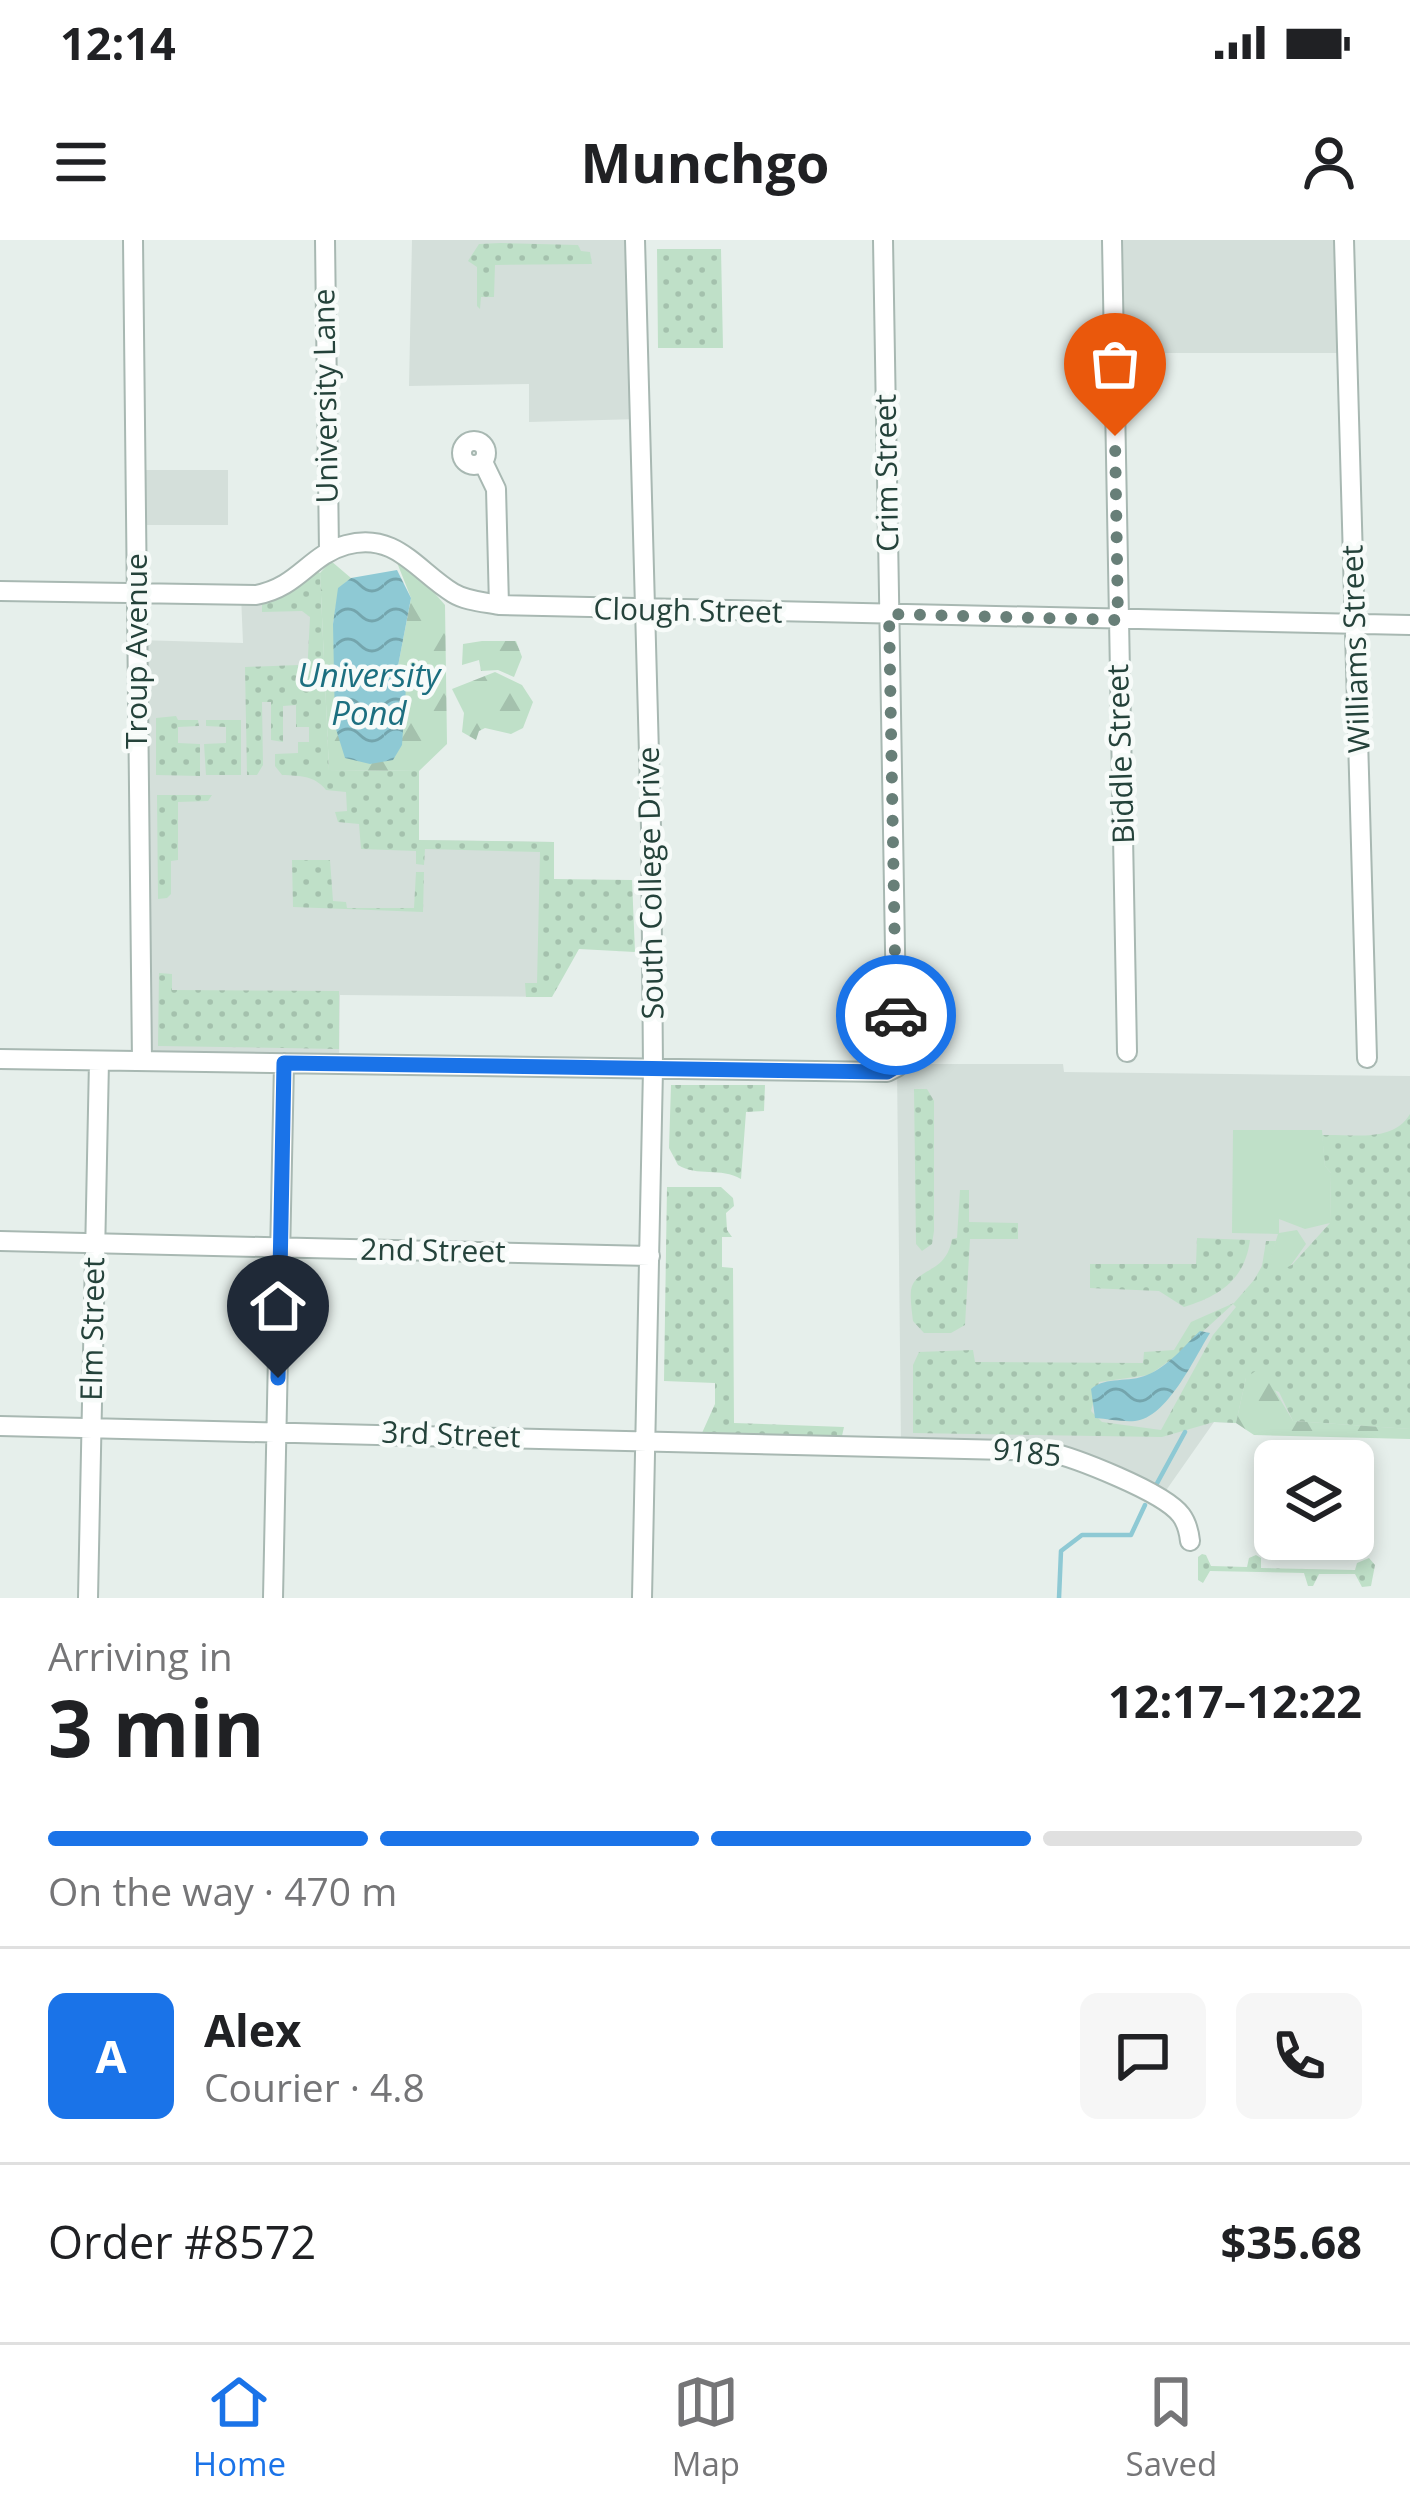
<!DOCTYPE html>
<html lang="en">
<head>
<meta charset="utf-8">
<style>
	body { margin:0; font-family:"Open Sans",sans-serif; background:#f6f6f6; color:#202124; height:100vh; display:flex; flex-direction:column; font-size:45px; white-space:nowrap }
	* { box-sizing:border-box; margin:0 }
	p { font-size:39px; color:#757577 }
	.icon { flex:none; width:66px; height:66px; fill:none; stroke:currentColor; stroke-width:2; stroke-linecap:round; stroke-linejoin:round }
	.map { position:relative; height:1358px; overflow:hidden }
	.drawer { display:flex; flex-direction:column; background:#fff; flex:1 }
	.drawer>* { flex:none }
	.fabs { position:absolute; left:1254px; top:1200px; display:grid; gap:24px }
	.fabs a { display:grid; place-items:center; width:120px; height:120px; border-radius:18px; background:#fff; box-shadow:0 6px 18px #0003; font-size:60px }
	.pin { position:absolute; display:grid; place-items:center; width:102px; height:102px; color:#fff; margin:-123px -51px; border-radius:50% 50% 50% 0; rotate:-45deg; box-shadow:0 0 12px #0007 }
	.pin .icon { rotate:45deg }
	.courier { position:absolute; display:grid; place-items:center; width:120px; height:120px; margin:-60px; border:9px solid #1a73e8; border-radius:50%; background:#fff; color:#222; box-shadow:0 3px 15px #0007 }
	.overview em { font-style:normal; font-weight:700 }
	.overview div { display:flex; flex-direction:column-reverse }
	.overview { display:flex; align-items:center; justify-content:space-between; height:204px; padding:0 48px }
	h1 { font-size:78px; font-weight:700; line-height:90px }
	.bar { display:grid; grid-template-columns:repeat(4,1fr); gap:18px 12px; align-content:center; height:144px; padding:0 48px }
	.bar i { height:15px; border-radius:9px; background:#e0e0e0 }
	.bar .on { background:#1a73e8 }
	.bar p { grid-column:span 4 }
	.line { display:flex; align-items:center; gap:30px; padding:0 48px; border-top:3px solid #e0e0e0 }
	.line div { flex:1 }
	.round { display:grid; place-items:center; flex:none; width:126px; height:126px; border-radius:18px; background:#f6f6f6 }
	.status { display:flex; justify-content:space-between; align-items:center; height:84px; padding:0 60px; background:#fff; direction:ltr }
	.status svg { height:33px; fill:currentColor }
	header { display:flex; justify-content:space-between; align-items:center; height:156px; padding:0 48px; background:#fff; font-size:54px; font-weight:700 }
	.tab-bar { display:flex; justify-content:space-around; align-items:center; height:168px; border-top:3px solid #e0e0e0; background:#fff; font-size:33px; color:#757577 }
	.tab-bar a { display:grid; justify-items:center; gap:6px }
	.tab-bar .on { color:#1a73e8 }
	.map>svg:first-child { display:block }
	.built { fill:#d4dfda }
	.grass { fill:url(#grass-dots); fill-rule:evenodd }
	.forest { fill:url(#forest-firs) }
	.green { fill:#bfe0c8 }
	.water { fill:url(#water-waves) }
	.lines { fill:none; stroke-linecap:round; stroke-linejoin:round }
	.stream { stroke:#8ec9d4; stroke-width:4.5 }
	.minor-casing { stroke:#a8b8b2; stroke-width:22 }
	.minor { stroke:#fff; stroke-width:18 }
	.done { stroke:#687f78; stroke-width:12; stroke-dasharray:0 21.6 }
	.route { stroke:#1a73e8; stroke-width:15 }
	.labels { text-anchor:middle; stroke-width:9; stroke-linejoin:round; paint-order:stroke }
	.street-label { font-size:30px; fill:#24423a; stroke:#f7fbf9 }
	.water-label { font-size:33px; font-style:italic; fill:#1c6f80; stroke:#f7fbf9 }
</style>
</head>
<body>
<div class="status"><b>12:14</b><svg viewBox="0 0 49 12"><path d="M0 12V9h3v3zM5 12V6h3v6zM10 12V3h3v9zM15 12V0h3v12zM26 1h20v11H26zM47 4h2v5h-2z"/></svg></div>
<header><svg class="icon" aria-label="menu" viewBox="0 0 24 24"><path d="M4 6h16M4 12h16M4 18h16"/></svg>Munchgo<svg class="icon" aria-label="person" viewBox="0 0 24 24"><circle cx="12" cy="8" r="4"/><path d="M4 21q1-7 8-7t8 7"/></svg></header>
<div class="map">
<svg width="1410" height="1358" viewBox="0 0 1410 1358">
	<defs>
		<pattern id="grass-dots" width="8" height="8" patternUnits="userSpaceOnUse" patternTransform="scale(3)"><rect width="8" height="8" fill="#bfe0c8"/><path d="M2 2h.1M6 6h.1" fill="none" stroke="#a4c1ad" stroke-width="1.8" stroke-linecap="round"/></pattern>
		<pattern id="forest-firs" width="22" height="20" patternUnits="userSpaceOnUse" patternTransform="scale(3)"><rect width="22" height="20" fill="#bfe0c8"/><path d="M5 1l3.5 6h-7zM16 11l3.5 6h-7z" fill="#a4c1ad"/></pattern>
		<pattern id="water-waves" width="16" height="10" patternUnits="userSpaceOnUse" patternTransform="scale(3)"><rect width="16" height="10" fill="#8ec9d4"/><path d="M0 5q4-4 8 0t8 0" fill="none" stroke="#74a5ad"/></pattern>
	</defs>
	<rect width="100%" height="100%" fill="#e6efeb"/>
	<path class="built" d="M412,0H635L639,179L529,182V144L409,146Z
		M1117,0H1343L1341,113H1118Z
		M136,230H228V285H136Z
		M308,328L320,333L329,530L419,531V600L554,602L552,757L340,755L339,824L142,821L137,400L243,403L241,355Z
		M912,824H1063L1064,832L1410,836V1192L1214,1182L1160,1259L1086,1222L901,1206L897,827Z"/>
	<path class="grass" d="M501,3L578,5L581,11L590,12L592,24L495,25L494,57H481L480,69L477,66V27L468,21L479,4Z
		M657,9H721L723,108H658Z
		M314,330L320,333L329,530L419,531V600L554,602V639L632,640L635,712L579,709L552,757H526L525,743H537L540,612L425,609L424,625L416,624V611L361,609L359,584L338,582L335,572L347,571L346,552L326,550C314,535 300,536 282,535L275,526V514L298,513V502H309V487H296V465L283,466V502L271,500V462H262L263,525L257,535H247L245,427L298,425L302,435H307L310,377L302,371L262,372V359Z
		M176,476L178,480H198L199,486L178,487V503L200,504V536L156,535V478Z
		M206,480H241V535H206L204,504L226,503V487L206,486Z
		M157,555H212L208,561L178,562V620L171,621V654L167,658L158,659Z
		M292,620H330L333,661L346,662L347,668H414L416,632H424L423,672L293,667Z
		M159,733L172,734V750L339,751V809L158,806Z
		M671,845H765L764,871L746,872L741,939C721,927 697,937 678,925L669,908Z
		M914,849H927L934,861V991L932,1004L922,1011L916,1004Z
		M1410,874V1189L1293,1181L1279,1152L1246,1138L1236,1183L1214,1182L1162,1197L913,1193V1125L919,1112L973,1110L975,1122L1143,1123L1144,1112L1174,1110L1191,1082L1234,1063L1254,1040L1262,1026L1266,1001H1276L1268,1029L1292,1025L1330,983L1331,933L1325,926L1322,895C1353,894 1393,903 1410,874ZM1233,1064L1236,1067L1213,1095L1161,1190L1102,1182L1091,1171L1099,1142L1149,1135L1175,1117Z
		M667,947H721L733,958L734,966L726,973L727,990L732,997H722V1027L733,1028L734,1183L844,1187L842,1196L702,1193L715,1164V1143L664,1141Z
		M960,950H969V982L1018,983V999H970L965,1085L951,1093H924L913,1081C912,1072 910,1060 911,1050C915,1027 946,1035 952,999L957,998Z
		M1197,998L1250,1000C1245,1039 1220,1056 1184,1067L1159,1051L1090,1048V1024H1196Z
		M1202,1314L1206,1315L1211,1326L1247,1327L1249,1318L1256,1315L1261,1318V1328L1355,1330L1357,1323L1369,1318L1375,1325L1371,1346L1362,1347L1355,1334H1319L1313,1346H1308L1304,1333L1210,1331L1203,1343L1198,1340V1317Z"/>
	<path class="forest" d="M396,320L424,341L445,365L447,504L419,531L329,530L320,333L331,321L351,338L339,348L333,384L406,447L398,426L411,358Z
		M482,401H516L522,417L514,437L498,430L481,431L479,420L462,425L463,404Z
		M495,432L522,445L533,462L523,488L511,494L485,488L479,491L476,500L462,492L464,473L452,449Z
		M1261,1127L1293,1181L1410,1189V1199L1254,1195L1236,1183L1246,1138Z"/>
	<path class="green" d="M1233,890H1322L1325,926L1331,933L1330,983L1305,989L1279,979V993L1297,990L1306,1004L1291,1025L1279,1033L1267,1029L1278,994L1232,993Z"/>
	<path class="water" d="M397,330L411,358L398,426L406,447L402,505L393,520L370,524L345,518L335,486L333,384L338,348L351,338Z
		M1200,1091L1210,1093C1194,1119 1167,1178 1135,1181C1122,1182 1108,1179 1095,1178L1091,1149C1106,1136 1129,1143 1147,1135C1169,1126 1183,1107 1200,1091Z"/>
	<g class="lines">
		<path class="stream" d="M1155,1247L1185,1192
			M1059,1358L1061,1311L1082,1295H1131L1145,1265"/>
		<defs>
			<path id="minor" d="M133,0L142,821
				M325,0L329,312
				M635,0L651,588L653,829L642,1358
				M1112,0L1127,812
				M1344,0L1367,818
				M462 213a12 12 0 1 1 24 0a12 12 0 1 1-24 0Z
				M483,222L496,249L499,365
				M0,351L256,355C299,347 309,315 346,305C395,291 417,331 453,353C466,361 483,362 499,365L1410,385
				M0,819L887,832L897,827L883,0
				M0,1001L650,1016
				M0,1186L1045,1211C1074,1217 1164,1252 1181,1275C1187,1283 1189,1292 1190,1301
				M88,1358L99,821
				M273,1358L284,823"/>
		</defs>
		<use href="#minor" class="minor-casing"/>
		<use href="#minor" class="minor"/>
	</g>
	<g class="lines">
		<path class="done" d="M896,775L889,374L1118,380L1115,196"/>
		<path class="route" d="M278,1138L284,823L887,832L897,826L896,775"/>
	</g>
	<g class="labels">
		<g class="street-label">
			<text transform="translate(326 156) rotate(-91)" y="10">University Lane</text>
			<text transform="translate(887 233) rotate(-91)" y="10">Crim Street</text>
			<text transform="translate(688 371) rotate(1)" y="10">Clough Street</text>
			<text transform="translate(1356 409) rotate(-92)" y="10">Williams Street</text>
			<text transform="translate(137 411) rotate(-90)" y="10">Troup Avenue</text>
			<text transform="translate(1121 514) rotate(-92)" y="10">Biddle Street</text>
			<text transform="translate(651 643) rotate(-91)" y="10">South College Drive</text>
			<text transform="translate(433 1011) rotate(1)" y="10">2nd Street</text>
			<text transform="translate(93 1089) rotate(-89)" y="10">Elm Street</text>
			<text transform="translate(451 1195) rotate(2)" y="10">3rd Street</text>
			<text transform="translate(1027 1213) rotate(6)" y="10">9185</text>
		</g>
		<g class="water-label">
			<text x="369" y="447">University<tspan x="369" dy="38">Pond</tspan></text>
		</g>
	</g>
</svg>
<div class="fabs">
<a><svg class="icon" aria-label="layers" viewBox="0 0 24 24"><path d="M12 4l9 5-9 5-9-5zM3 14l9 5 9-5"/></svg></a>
</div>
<div class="pin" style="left:1115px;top:196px;background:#ea580c"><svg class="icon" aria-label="bag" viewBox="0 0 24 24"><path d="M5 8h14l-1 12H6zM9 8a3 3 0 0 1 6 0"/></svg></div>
<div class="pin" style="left:278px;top:1138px;background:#1f2937"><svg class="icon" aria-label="home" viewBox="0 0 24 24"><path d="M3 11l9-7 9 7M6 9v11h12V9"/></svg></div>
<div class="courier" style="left:896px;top:775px"><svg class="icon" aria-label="car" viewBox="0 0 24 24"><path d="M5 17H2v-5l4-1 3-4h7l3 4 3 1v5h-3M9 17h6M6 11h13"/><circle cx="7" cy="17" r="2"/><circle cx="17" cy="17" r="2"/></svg></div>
</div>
<section class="drawer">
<div class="overview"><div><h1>3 min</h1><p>Arriving in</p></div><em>12:17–12:22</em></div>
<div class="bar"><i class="on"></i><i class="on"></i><i class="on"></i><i></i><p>On the way · 470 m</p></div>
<div class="line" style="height:216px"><b class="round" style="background:#1a73e8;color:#fff">A</b><div><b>Alex</b><p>Courier · 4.8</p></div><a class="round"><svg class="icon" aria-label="chat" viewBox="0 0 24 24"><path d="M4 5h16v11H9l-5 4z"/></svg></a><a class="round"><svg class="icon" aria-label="phone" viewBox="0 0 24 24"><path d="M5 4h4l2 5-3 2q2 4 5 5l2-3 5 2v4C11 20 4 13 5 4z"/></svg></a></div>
<div class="line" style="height:156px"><div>Order #8572</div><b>$35.68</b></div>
</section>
<nav class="tab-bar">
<a class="on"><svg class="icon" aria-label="home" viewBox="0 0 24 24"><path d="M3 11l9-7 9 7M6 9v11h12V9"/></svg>Home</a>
<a><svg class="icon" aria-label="map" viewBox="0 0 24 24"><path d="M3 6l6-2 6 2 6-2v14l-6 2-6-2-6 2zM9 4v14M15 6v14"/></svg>Map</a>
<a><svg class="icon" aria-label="saved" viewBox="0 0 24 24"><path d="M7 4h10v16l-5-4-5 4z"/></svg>Saved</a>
</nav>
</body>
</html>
